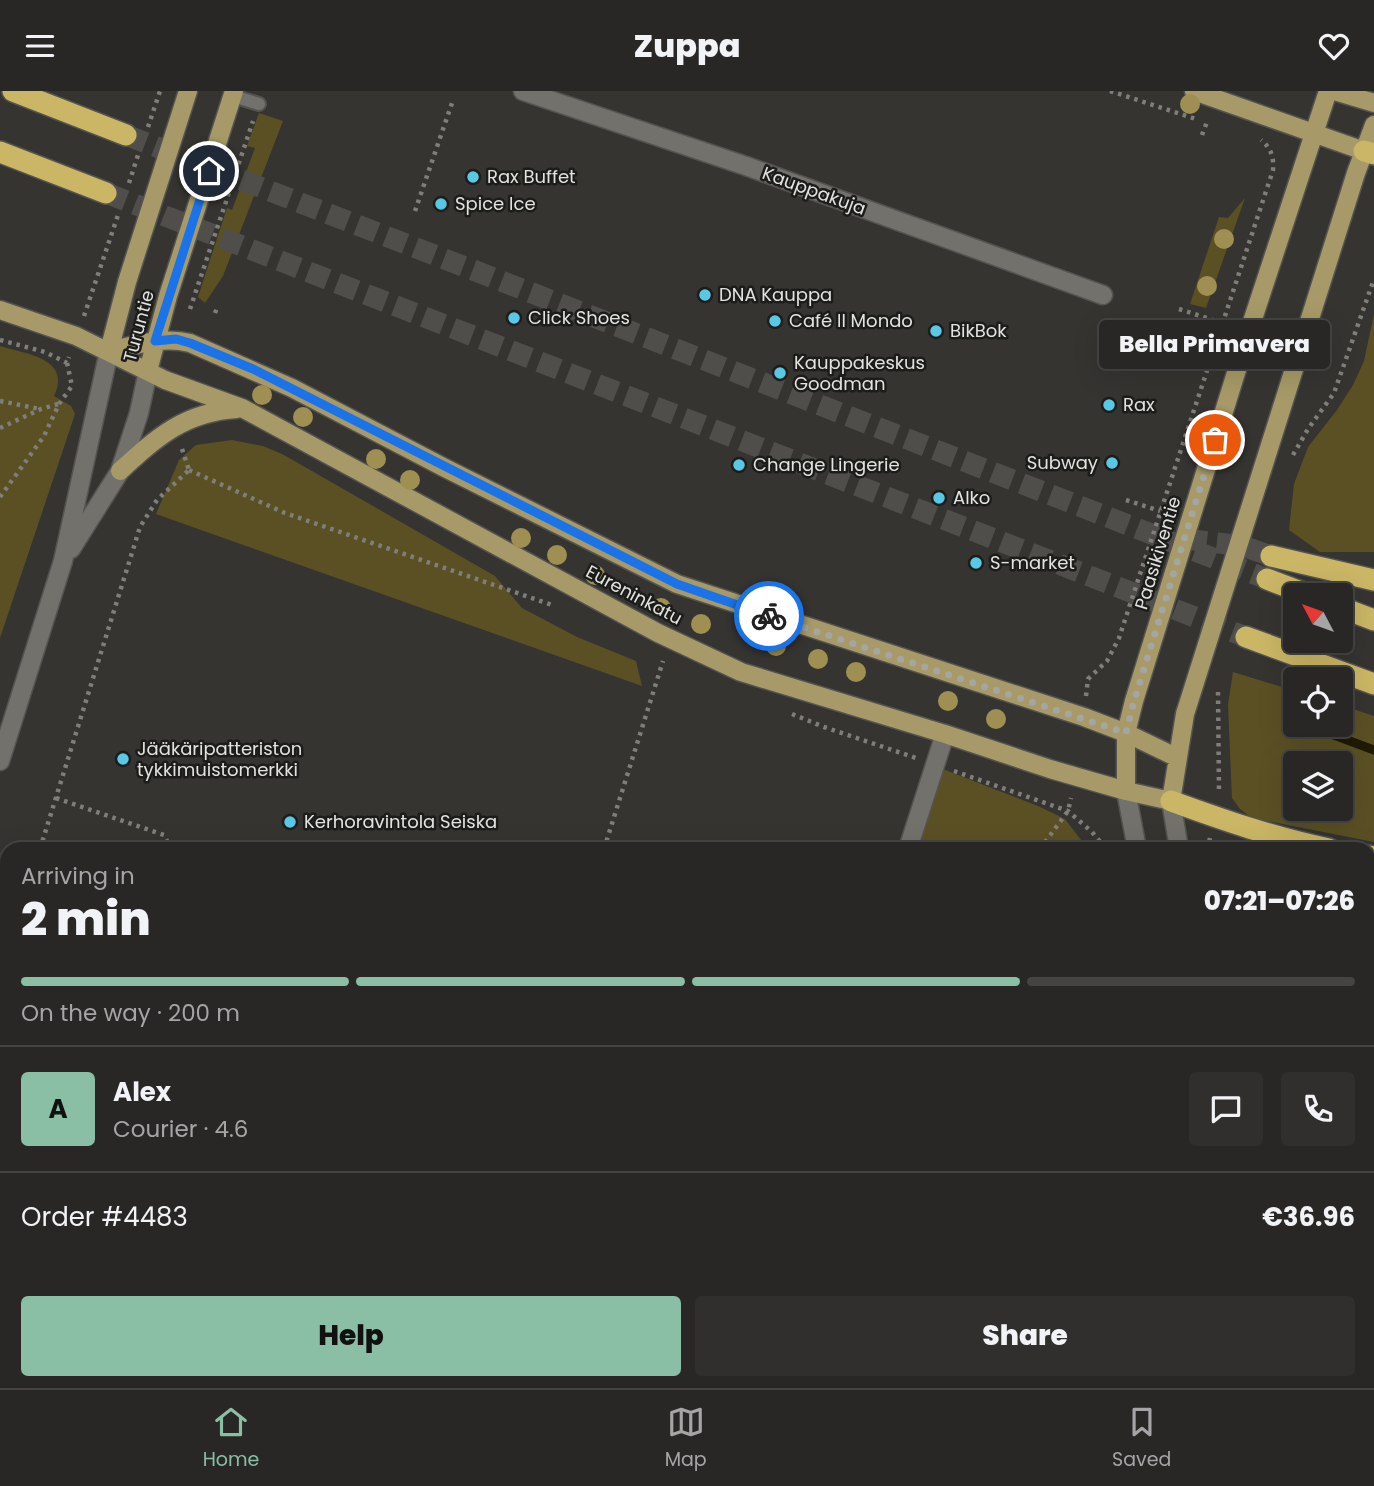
<!DOCTYPE html>
<html lang="en">
<head>
<meta charset="utf-8">
<style>
	body { margin:0; font-family:Poppins,sans-serif; background:#302f2d; color:#f1f3f6; height:100vh; display:flex; flex-direction:column; font-size:26px; white-space:nowrap }
	* { box-sizing:border-box; margin:0 }
	p { font-size:23px; color:#a5a5a7 }
	.icon { flex:none; width:38px; height:38px; fill:none; stroke:currentColor; stroke-width:2; stroke-linecap:round; stroke-linejoin:round }
	.map { position:relative; flex:1; overflow:hidden }
	.side { position:absolute; left:0px; top:751px; width:1376px; height:548px; display:flex; flex-direction:column; background:#282725; border-radius:21px 21px 0 0; box-shadow:0 7px 28px #0002,0 0 0 2px #444442 }
	.side>* { flex:none }
	.needle { width:46px; rotate:311deg }
	.controls { position:absolute; left:1283px; top:492px; display:grid; gap:14px }
	.controls a { display:grid; place-items:center; width:70px; height:70px; border-radius:7px; background:#282725; box-shadow:0 7px 28px #0002,0 0 0 2px #444442; font-size:35px }
	.pin { position:absolute; display:grid; place-items:center; width:60px; height:60px; color:#fff; margin:-30px; border:4px solid #fff; border-radius:50%; box-shadow:0 2px 7px #0007 }
	.courier { position:absolute; display:grid; place-items:center; width:70px; height:70px; margin:-35px; border:5px solid #1a73e8; border-radius:50%; background:#fff; color:#222; box-shadow:0 2px 9px #0007 }
	.bubble { position:absolute; height:49px; border-radius:7px; background:#282725; box-shadow:0 7px 28px #0002,0 0 0 2px #444442; font-size:23px; font-weight:800; line-height:49px; text-align:center }
	.head em { font-style:normal; font-weight:800 }
	.head div { display:flex; flex-direction:column-reverse }
	.head { display:flex; align-items:center; justify-content:space-between; height:119px; padding:0 21px }
	h1 { font-size:46px; font-weight:800; line-height:52px }
	.bar { display:grid; grid-template-columns:repeat(4,1fr); gap:10px 7px; align-content:center; height:84px; padding:0 21px }
	.bar i { height:9px; border-radius:5px; background:#444442 }
	.bar .selected { background:#8abfa5 }
	.bar p { grid-column:span 4 }
	.line { display:flex; align-items:center; gap:18px; padding:0 21px; border-top:2px solid #444442 }
	.line div { flex:1 }
	.round { display:grid; place-items:center; flex:none; width:74px; height:74px; border-radius:7px; background:#302f2d }
	.primary-button { display:flex; gap:14px; margin-top:auto; padding:14px 21px }
	.primary-button a { flex:1; height:80px; border-radius:7px; background:#8abfa5; color:#111; font-size:28px; font-weight:800; line-height:80px; text-align:center }
	.primary-button a+a { background:#302f2d; color:#f1f3f6 }
	header { display:flex; justify-content:space-between; align-items:center; height:91px; padding:0 21px; background:#282725; font-size:32px; font-weight:800 }
	.dock { display:flex; justify-content:space-around; align-items:center; height:98px; border-top:2px solid #444442; background:#282725; font-size:19px; color:#a5a5a7 }
	.dock a { display:grid; justify-items:center; gap:4px }
	.dock .selected { color:#8abfa5 }
	.map>svg:first-child { display:block }
	.green { fill:#5b5024; fill-rule:evenodd }
	.lines { fill:none; stroke-linecap:round; stroke-linejoin:round }
	.stream { stroke:#211b03; stroke-width:9 }
	.highway-tunnel { stroke:#4f4e4b; stroke-width:21; stroke-dasharray:21 10; stroke-linecap:butt }
	.lane-casing { stroke:#545350; stroke-width:16 }
	.street-casing { stroke:#545350; stroke-width:21 }
	.secondary-casing { stroke:#545350; stroke-width:21 }
	.primary-casing { stroke:#545350; stroke-width:21 }
	.highway-casing { stroke:#545350; stroke-width:24 }
	.path { stroke:#7f7e7b; stroke-width:4.5; stroke-dasharray:3.5 5; stroke-linecap:butt }
	.lane { stroke:#72716c; stroke-width:12 }
	.street { stroke:#72716c; stroke-width:18 }
	.secondary { stroke:#72716c; stroke-width:18 }
	.primary { stroke:#a79a68; stroke-width:18 }
	.highway { stroke:#cab665; stroke-width:21 }
	.tree { fill:#9f8f53 }
	.done { stroke:#a5a5a2; stroke-width:7; stroke-dasharray:0 12.6 }
	.route { stroke:#1a73e8; stroke-width:9 }
	.poi-dot { fill:#58c8e4; stroke:#1c1c1a; stroke-width:2.5 }
	.labels { text-anchor:middle; stroke-width:5; stroke-linejoin:round; paint-order:stroke }
	.poi-label { font-size:18px; fill:#e2e2df; stroke:#1c1c1a; text-anchor:start }
	.street-label { font-size:18px; fill:#e2e2df; stroke:#1c1c1a }
</style>
</head>
<body>
<header><svg class="icon" aria-label="menu" viewBox="0 0 24 24"><path d="M4 6h16M4 12h16M4 18h16"/></svg>Zuppa<svg class="icon" aria-label="heart" viewBox="0 0 24 24"><path d="M12 20l-8-8c-3-5 5-10 8-4 3-6 11-1 8 4z"/></svg></header>
<div class="map">
<svg width="1374" height="1297" viewBox="0 0 1374 1297">
	<rect width="100%" height="100%" fill="#353431"/>
	<path class="green" d="M259,22L283,30L223,185L205,212L198,206L227,117L232,119L255,57L247,55Z
		M1245,107L1206,217L1190,213L1219,126L1228,127Z
		M1374,223V461H1320L1289,439L1294,393L1308,356L1337,319L1353,294L1364,270Z
		M0,255C26,263 72,267 54,305L71,315L75,323L0,547Z
		M232,349L263,355L284,364L495,485L522,517L577,546L636,570L642,595L156,423L179,369L196,354Z
		M1233,581L1295,600V634H1340L1341,614L1374,625V751L1252,727L1240,718L1232,707L1228,614ZM1295,672H1340V718H1295Z
		M940,677L1038,715L1065,728L1088,758H916Z
		M1369,811L1374,812V956L1368,952Z"/>
	<g class="lines">
		<path class="stream" d="M1307,634L1374,659"/>
		<path class="highway-tunnel" d="M126,44L1267,488
			M106,102L1246,546
			M1186,448L1243,455L1271,465"/>
		<defs>
			<path id="lane" d="M233,5L259,13
				M6,1011H7"/>
			<path id="street" d="M523,0L746,75L1103,204
				M908,758L945,643
				M732,1297L733,1292
				M1205,1297L1207,1292"/>
			<path id="secondary" d="M71,458L120,380L139,322L148,280
				M0,670L63,470L109,260
				M1126,700L1137,758
				M1171,710L1179,758
				M1368,1013L1374,1015"/>
			<path id="primary" d="M1194,0L1364,60
				M1334,0L1374,12
				M0,219L76,245L165,289L242,317L658,542L741,581L945,643L1050,678L1126,700L1171,710L1185,623L1356,82L1374,34
				M109,260C136,254 163,245 190,252L292,297L445,377L677,493L1084,626L1126,642L1178,667
				M109,260L127,191L188,0
				M148,280L168,205L234,0
				M120,380C157,346 185,321 237,318
				M1126,700V642L1134,610L1249,240L1328,0"/>
			<path id="highway" d="M13,0L126,44
				M1364,60L1374,63
				M0,61L106,102
				M1271,465L1374,489
				M1267,488L1309,504
				M1340,516L1374,529
				M1246,546L1374,593
				M1171,710C1223,729 1275,747 1329,758
				M1368,765L1374,766"/>
		</defs>
		<use href="#lane" class="lane-casing"/>
		<use href="#street" class="street-casing"/>
		<use href="#secondary" class="secondary-casing"/>
		<use href="#primary" class="primary-casing"/>
		<use href="#highway" class="highway-casing"/>
		<path class="path" d="M1110,0L1196,28
			M148,36L160,0
			M1202,44L1207,31
			M129,92L138,64
			M415,120L452,12
			M190,218L253,30
			M1179,218L1222,232
			M215,222L217,217
			M84,225L118,124
			M0,249L45,261L67,272
			M0,310L40,318
			M0,337L41,318L58,313
			M182,358L189,379
			M1293,364L1308,338L1334,302L1374,188
			M189,379L285,422L555,515
			M0,406L44,345L59,313L72,295L67,272L69,266
			M1126,409L1160,420
			M1218,601L1219,701
			M1086,605L1088,588L1107,570L1119,547L1273,79C1274,66 1271,57 1261,49
			M792,623L824,636L916,667
			M954,680L1068,720L1092,741L1106,758
			M56,707L164,744L171,758
			M40,758L140,436L157,409L189,379
			M604,758L663,570
			M1040,758L1068,720L1071,707
			M1207,758L1210,747
			M0,885L7,863
			M1368,965L1374,967
			M1368,1057L1374,1059
			M474,1292L490,1297"/>
		<use href="#lane" class="lane"/>
		<use href="#street" class="street"/>
		<use href="#secondary" class="secondary"/>
		<use href="#primary" class="primary"/>
		<use href="#highway" class="highway"/>
	</g>
	<g class="tree">
		<circle cx="1190" cy="13" r="10"/>
		<circle cx="1224" cy="148" r="10"/>
		<circle cx="1207" cy="195" r="10"/>
		<circle cx="262" cy="304" r="10"/>
		<circle cx="303" cy="326" r="10"/>
		<circle cx="376" cy="368" r="10"/>
		<circle cx="410" cy="389" r="10"/>
		<circle cx="521" cy="447" r="10"/>
		<circle cx="557" cy="464" r="10"/>
		<circle cx="595" cy="484" r="10"/>
		<circle cx="661" cy="517" r="10"/>
		<circle cx="701" cy="533" r="10"/>
		<circle cx="776" cy="555" r="10"/>
		<circle cx="818" cy="568" r="10"/>
		<circle cx="856" cy="581" r="10"/>
		<circle cx="948" cy="610" r="10"/>
		<circle cx="996" cy="628" r="10"/>
	</g>
	<g class="lines">
		<path class="done" d="M769,525L1126,642L1134,610L1215,349"/>
		<path class="route" d="M209,80L155,250L176,248L190,252L253,278L677,493L769,525"/>
	</g>
	<g class="poi-dot">
		<circle cx="473" cy="86" r="7"/>
		<circle cx="441" cy="113" r="7"/>
		<circle cx="705" cy="204" r="7"/>
		<circle cx="514" cy="227" r="7"/>
		<circle cx="775" cy="230" r="7"/>
		<circle cx="936" cy="240" r="7"/>
		<circle cx="780" cy="282" r="7"/>
		<circle cx="1109" cy="314" r="7"/>
		<circle cx="1112" cy="372" r="7"/>
		<circle cx="739" cy="374" r="7"/>
		<circle cx="939" cy="407" r="7"/>
		<circle cx="976" cy="472" r="7"/>
		<circle cx="123" cy="668" r="7"/>
		<circle cx="290" cy="731" r="7"/>
	</g>
	<g class="labels">
		<g class="poi-label">
			<text x="487" y="92">Rax Buffet</text>
			<text x="455" y="119">Spice Ice</text>
			<text x="719" y="210">DNA Kauppa</text>
			<text x="528" y="233">Click Shoes</text>
			<text x="789" y="236">Café Il Mondo</text>
			<text x="950" y="246">BikBok</text>
			<text x="794" y="278">Kauppakeskus<tspan x="794" dy="21">Goodman</tspan></text>
			<text x="1123" y="320">Rax</text>
			<text x="1098" y="378" text-anchor="end">Subway</text>
			<text x="753" y="380">Change Lingerie</text>
			<text x="953" y="413">Alko</text>
			<text x="990" y="478">S-market</text>
			<text x="137" y="664">Jääkäripatteriston<tspan x="137" dy="21">tykkimuistomerkki</tspan></text>
			<text x="304" y="737">Kerhoravintola Seiska</text>
		</g>
		<g class="street-label">
			<text transform="translate(814 100) rotate(20)" y="6">Kauppakuja</text>
			<text transform="translate(139 235) rotate(-75)" y="6">Turuntie</text>
			<text transform="translate(1158 462) rotate(-73)" y="6">Paasikiventie</text>
			<text transform="translate(634 504) rotate(28)" y="6">Eureninkatu</text>
		</g>
	</g>
</svg>
<div class="controls">
<a><svg class="needle" viewBox="-14 -14 28 28"><path d="M0-13l5 13h-10z" fill="#e53935"/><path d="M0 13l5-13h-10z" fill="#a5a5a7"/></svg></a>
<a><svg class="icon" aria-label="locate" viewBox="0 0 24 24"><circle cx="12" cy="12" r="6"/><path d="M12 2v4M12 18v4M2 12h4M18 12h4"/></svg></a>
<a><svg class="icon" aria-label="layers" viewBox="0 0 24 24"><path d="M12 4l9 5-9 5-9-5zM3 14l9 5 9-5"/></svg></a>
</div>
<div class="pin" style="left:1215px;top:349px;background:#ea580c"><svg class="icon" aria-label="bag" viewBox="0 0 24 24"><path d="M5 8h14l-1 12H6zM9 8a3 3 0 0 1 6 0"/></svg></div>
<div class="pin" style="left:209px;top:80px;background:#1f2937"><svg class="icon" aria-label="home" viewBox="0 0 24 24"><path d="M3 11l9-7 9 7M6 9v11h12V9"/></svg></div>
<div class="courier" style="left:769px;top:525px"><svg class="icon" aria-label="bike" viewBox="0 0 24 24"><circle cx="6" cy="16" r="4"/><circle cx="18" cy="16" r="4"/><path d="M6 16l4-8h5l3 8M10 8l3 8H6M13 5h3"/></svg></div>
<div class="bubble" style="left:1099px;top:229px;width:231px">Bella Primavera</div>
<section class="side">
<div class="head"><div><h1>2 min</h1><p>Arriving in</p></div><em>07:21–07:26</em></div>
<div class="bar"><i class="selected"></i><i class="selected"></i><i class="selected"></i><i></i><p>On the way · 200 m</p></div>
<div class="line" style="height:126px"><b class="round" style="background:#8abfa5;color:#111">A</b><div><b>Alex</b><p>Courier · 4.6</p></div><a class="round"><svg class="icon" aria-label="chat" viewBox="0 0 24 24"><path d="M4 5h16v11H9l-5 4z"/></svg></a><a class="round"><svg class="icon" aria-label="phone" viewBox="0 0 24 24"><path d="M5 4h4l2 5-3 2q2 4 5 5l2-3 5 2v4C11 20 4 13 5 4z"/></svg></a></div>
<div class="line" style="height:91px"><div>Order #4483</div><b>€36.96</b></div>
<div class="primary-button"><a>Help</a><a>Share</a></div>
</section>
</div>
<nav class="dock">
<a class="selected"><svg class="icon" aria-label="home" viewBox="0 0 24 24"><path d="M3 11l9-7 9 7M6 9v11h12V9"/></svg>Home</a>
<a><svg class="icon" aria-label="map" viewBox="0 0 24 24"><path d="M3 6l6-2 6 2 6-2v14l-6 2-6-2-6 2zM9 4v14M15 6v14"/></svg>Map</a>
<a><svg class="icon" aria-label="saved" viewBox="0 0 24 24"><path d="M7 4h10v16l-5-4-5 4z"/></svg>Saved</a>
</nav>
</body>
</html>
